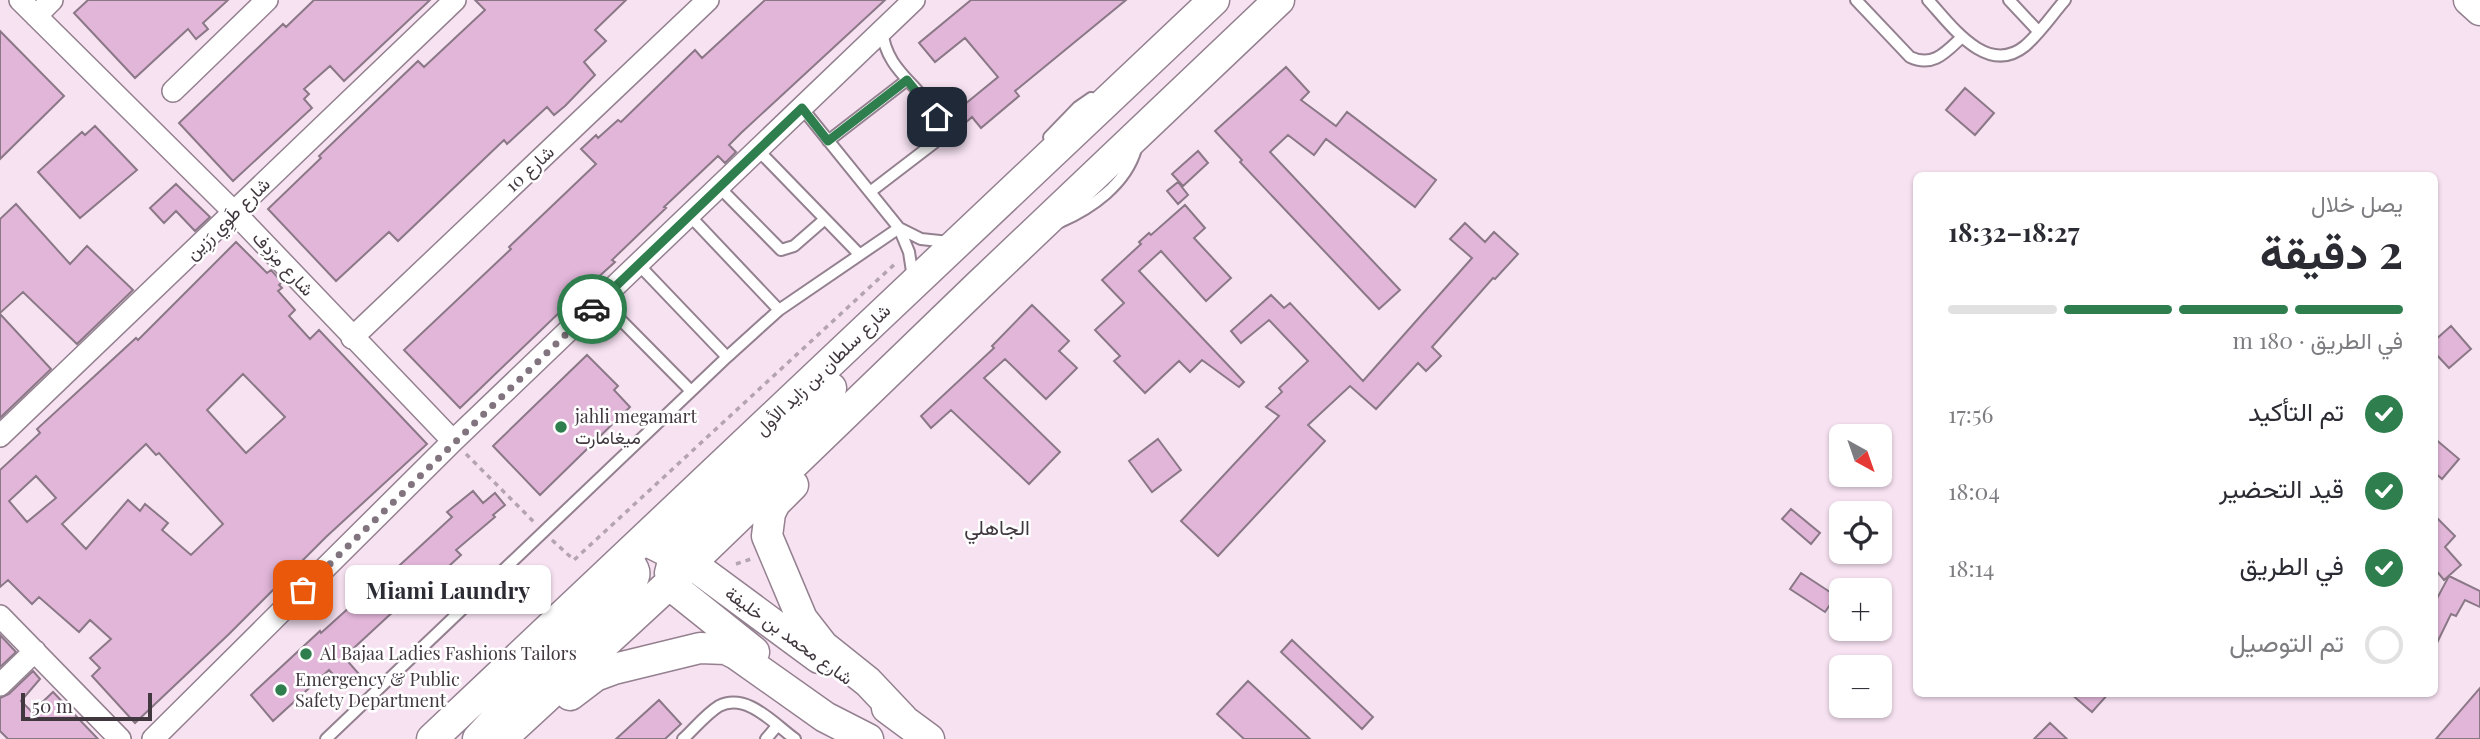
<!DOCTYPE html>
<html lang="ar">
<head>
<meta charset="utf-8">
<style>
	body { margin:0; font-family:"Playfair Display",Vazirmatn,serif; background:#f2f2f3; color:#2b2b33; direction:rtl; height:100vh; display:flex; flex-direction:column; font-size:26px; white-space:nowrap }
	* { box-sizing:border-box; margin:0 }
	p { font-size:23px; color:#7c7c81 }
	.icon { flex:none; width:38px; height:38px; fill:none; stroke:currentColor; stroke-width:2; stroke-linecap:round; stroke-linejoin:round }
	.map { position:relative; flex:1; overflow:hidden; direction:ltr }
	.sheet { position:absolute; left:1913px; top:172px; width:525px; height:525px; display:flex; flex-direction:column; background:#fff; border-radius:10px; box-shadow:0 2px 5px #0004; direction:rtl }
	.sheet>* { flex:none }
	.needle { width:46px; rotate:140deg }
	.buttons { position:absolute; left:1829px; top:424px; display:grid; gap:14px }
	.buttons a { display:grid; place-items:center; width:63px; height:63px; border-radius:10px; background:#fff; box-shadow:0 2px 5px #0004; font-size:35px }
	.scale { position:absolute; left:21px; bottom:18px; width:131px; box-sizing:border-box; padding-left:7px; border:4px solid #41383f; border-top:0; font-size:19px; line-height:24px; white-space:nowrap; color:#41383f; -webkit-text-stroke:5px #fff; paint-order:stroke }
	.pin { position:absolute; display:grid; place-items:center; width:60px; height:60px; color:#fff; margin:-30px; border-radius:14px; box-shadow:0 4px 10px #0006 }
	.courier { position:absolute; display:grid; place-items:center; width:70px; height:70px; margin:-35px; border:5px solid #2f7e4e; border-radius:50%; background:#fff; color:#222; box-shadow:0 2px 9px #0007 }
	.bubble { position:absolute; height:49px; border-radius:10px; background:#fff; box-shadow:0 2px 5px #0004; font-size:23px; font-weight:700; line-height:49px; text-align:center; direction:rtl }
	.headline em { font-style:normal; font-weight:700 }
	.headline div { display:flex; flex-direction:column-reverse }
	.headline { display:flex; align-items:center; justify-content:space-between; height:119px; padding:0 35px }
	h1 { font-size:46px; font-weight:700; line-height:52px }
	.bar { display:grid; grid-template-columns:repeat(4,1fr); gap:10px 7px; align-content:center; height:84px; padding:0 35px }
	.bar i { height:9px; border-radius:5px; background:#e1e1e2 }
	.bar .current { background:#2f7e4e }
	.bar p { grid-column:span 4 }
	ol { padding:0 35px; list-style:none }
	li { display:flex; align-items:center; gap:21px; height:77px }
	li p { margin-inline-start:auto }
	li .icon { padding:7px; border-radius:50%; background:#2f7e4e; color:#fff; stroke-width:4 }
	li:last-child { color:#7c7c81 }
	li i { width:38px; height:38px; border:4px solid #e1e1e2; border-radius:50% }
	.map>svg:first-child { display:block }
	.building { fill:#e2b6d9; stroke:#8b7887; stroke-width:2; fill-rule:evenodd }
	.lines { fill:none; stroke-linecap:round; stroke-linejoin:round }
	.service-casing { stroke:#948190; stroke-width:14 }
	.minor-casing { stroke:#948190; stroke-width:24 }
	.secondary-casing { stroke:#948190; stroke-width:33 }
	.path { stroke:#b4a4b0; stroke-width:3.5; stroke-dasharray:5 5; stroke-linecap:butt }
	.service { stroke:#fff; stroke-width:10 }
	.minor { stroke:#fff; stroke-width:21 }
	.secondary { stroke:#fff; stroke-width:30 }
	.done { stroke:#81747e; stroke-width:7; stroke-dasharray:0 12.6 }
	.route { stroke:#2f7e4e; stroke-width:9 }
	.poi-dot { fill:#2f7e4e; stroke:#fff; stroke-width:2.5 }
	.labels { text-anchor:middle; stroke-width:5; stroke-linejoin:round; paint-order:stroke }
	.street-label { font-size:18px; fill:#41383f; stroke:#fff }
	.poi-label { font-size:18px; fill:#41383f; stroke:#fff; text-anchor:start }
	.quarter-label { font-size:21px; fill:#41383f; stroke:#fff }
</style>
</head>
<body>
<div class="map">
<svg width="2480" height="739" viewBox="0 0 2480 739">
	<rect width="100%" height="100%" fill="#f7e2f2"/>
	<path class="building" d="M88,0H228L203,23L208,29L196,39L188,29L135,78L74,13Z
		M314,0H430L344,81L330,66L304,89L309,94L304,99L312,108L233,181L179,123L283,24L286,27Z
		M475,0H626L595,30L606,41L584,62L595,75L565,106L554,115L547,107L507,144L504,140L398,241L389,232L336,281L268,209L321,158L319,156L418,61L424,67L485,10Z
		M765,0H885L741,133L729,145L736,152L725,163L718,156L664,207L666,208L612,260L615,262L565,307L460,408L404,350L511,249L509,247L596,164L581,149L596,135L598,138L618,120L621,122L695,50L702,58Z
		M971,0H1126L1015,91L1019,96L981,128L972,117L964,124L954,113L998,77L965,38L935,62L919,43Z
		M0,31L64,96L0,159Z
		M1286,67L1309,92L1301,100L1336,126L1347,112L1436,180L1415,207L1326,139L1314,155L1288,135L1270,152L1400,290L1379,309L1240,162L1242,160L1215,131Z
		M1965,88L1994,113L1975,135L1946,110Z
		M95,126L137,170L80,218L38,172L82,132L85,135Z
		M1198,151L1208,163L1183,186L1172,174Z
		M1178,182L1188,195L1178,204L1167,191Z
		M176,184L210,217L195,231L176,211L164,223L150,208Z
		M16,204L70,264L87,246L133,290L77,344L23,292L0,313V219Z
		M1185,205L1205,228L1194,238L1231,278L1206,301L1161,251L1139,271L1244,382L1239,387L1202,360L1190,372L1179,361L1145,393L1114,361L1120,356L1095,330L1124,303L1102,280L1141,244L1139,242L1149,233L1151,235Z
		M1465,223L1485,242L1494,232L1518,254L1495,279L1493,278L1432,347L1441,356L1426,371L1418,363L1376,409L1350,386L1308,425L1325,441L1218,556L1181,521L1279,416L1266,407L1282,392L1279,388L1308,361L1269,320L1241,343L1231,331L1271,295L1284,308L1290,303L1363,381L1472,258L1450,239Z
		M236,242L267,273L271,270L282,282L279,285L282,288L278,291L295,310L289,316L310,339L319,330L427,444L326,537L229,634L135,723L92,676L100,668L90,658L111,639L90,620L79,632L39,597L32,604L8,580L0,587V470L40,433L37,429L136,338L138,340ZM243,374L285,417L246,453L207,410ZM146,444L156,455L159,453L223,524L191,555L162,530L168,523L145,504L140,511L128,500L86,549L62,524ZM36,476L56,498L27,522L9,501Z
		M1032,305L1069,341L1059,351L1077,368L1046,399L1005,359L984,378L1060,452L1029,484L951,410L931,428L921,416L994,348L992,346Z
		M0,314L51,369L0,418Z
		M2451,326L2471,349L2449,368L2434,352V341Z
		M587,355L618,386L614,390L630,407L540,495L493,446Z
		M2434,438L2459,459L2442,479L2434,472Z
		M1158,439L1181,470L1152,492L1129,461Z
		M473,491L483,503L495,493L505,505L493,515L495,517L456,550L461,555L398,613L395,610L344,657L359,674L344,686L329,670L273,721L251,695L320,631L321,633L361,597L363,599L452,517L447,512Z
		M1791,509L1820,533L1811,544L1782,519Z
		M2434,515L2455,536L2445,547L2461,565L2444,580L2434,568Z
		M1801,573L1836,596L1825,612L1790,589Z
		M2449,576L2480,591V607L2465,600L2456,616L2451,614L2434,649V604Z
		M0,635L16,652L0,667Z
		M1292,640L1373,717L1362,729L1281,652Z
		M33,671L40,679L21,701L32,712L53,692L98,739H8L0,731V698L9,694Z
		M1248,681L1310,739H1244L1217,714Z
		M2480,688V739H2436Z
		M2070,693H2109L2092,712Z
		M659,700L681,724L665,739H616Z
		M2050,723L2067,739H2034Z"/>
	<g class="lines">
		<defs>
			<path id="service" d="M1856,0L1910,57C1933,68 1946,52 1962,37
				M1928,0C1951,25 1987,77 2025,46C2040,33 2052,15 2065,0
				M2009,0L2038,31
				M802,108L899,228L909,252L913,278
				M1049,137L1078,107L1091,98
				M828,141L907,80
				M757,149L859,254
				M719,187L781,250L794,246L825,219
				M870,192L934,143C939,135 942,126 937,117C920,84 886,72 882,30
				M689,215L779,310
				M1060,222C1092,208 1126,184 1136,149
				M899,228L921,239L949,242
				M638,264L727,357
				M601,300L691,391
				M326,739L727,357L779,310L899,228
				M683,739C694,729 706,714 719,706C747,692 774,724 795,739
				M766,739L777,726"/>
			<path id="minor" d="M20,0L235,213L453,441
				M36,16L52,0
				M173,91L267,0
				M352,338L708,0
				M0,436L455,0
				M0,616L120,739
				M0,685L35,651
				M153,739L453,441L914,0"/>
			<path id="secondary" d="M2469,0L2480,10
				M793,485L775,503L770,513L767,536L802,619L823,646L868,682L903,719
				M645,540L689,562L819,658
				M670,573C681,524 730,492 764,458C787,435 809,412 831,388
				M669,584L754,652
				M570,695L595,676L614,669L700,648L726,649L736,654L825,717L868,739
				M887,708L929,739
				M432,739C694,494 952,245 1214,0
				M478,739L549,662L632,580C636,574 635,570 630,564H618
				M501,739L669,584L978,286L1279,0"/>
		</defs>
		<use href="#service" class="service-casing"/>
		<use href="#minor" class="minor-casing"/>
		<use href="#secondary" class="secondary-casing"/>
		<path class="path" d="M466,454L534,522
			M552,540L574,560L897,262
			M736,564L751,559"/>
		<use href="#service" class="service"/>
		<use href="#minor" class="minor"/>
		<use href="#secondary" class="secondary"/>
	</g>
	<g class="lines">
		<path class="done" d="M303,590L592,309"/>
		<path class="route" d="M592,309L802,108L828,141L907,80L937,117"/>
	</g>
	<g class="poi-dot">
		<circle cx="561" cy="427" r="7"/>
		<circle cx="306" cy="654" r="7"/>
		<circle cx="281" cy="690" r="7"/>
	</g>
	<g class="labels">
		<g class="street-label">
			<text transform="translate(530 169) rotate(-43)" y="6">شارع 10</text>
			<text transform="translate(228 219) rotate(-44)" y="6">شارع طَوِي رَزِين</text>
			<text transform="translate(283 264) rotate(47)" y="6">شارع مِرْدِف</text>
			<text transform="translate(823 370) rotate(-44)" y="6">شارع سلطان بن زايد الأول</text>
			<text transform="translate(789 636) rotate(36)" y="6">شارع محمد بن خليفة</text>
		</g>
		<g class="poi-label">
			<text x="575" y="423">jahli megamart<tspan x="575" dy="21">ميغامارت</tspan></text>
			<text x="320" y="660">Al Bajaa Ladies Fashions Tailors</text>
			<text x="295" y="686">Emergency &amp; Public<tspan x="295" dy="21">Safety Department</tspan></text>
		</g>
		<g class="quarter-label">
			<text x="997" y="535">الجاهلي</text>
		</g>
	</g>
</svg>
<div class="buttons">
<a><svg class="needle" viewBox="-14 -14 28 28"><path d="M0-13l5 13h-10z" fill="#e53935"/><path d="M0 13l5-13h-10z" fill="#7c7c81"/></svg></a>
<a><svg class="icon" aria-label="locate" viewBox="0 0 24 24"><circle cx="12" cy="12" r="6"/><path d="M12 2v4M12 18v4M2 12h4M18 12h4"/></svg></a>
<a>+</a>
<a>−</a>
</div>
<div class="scale">50 m</div>
<div class="pin" style="left:303px;top:590px;background:#ea580c"><svg class="icon" aria-label="bag" viewBox="0 0 24 24"><path d="M5 8h14l-1 12H6zM9 8a3 3 0 0 1 6 0"/></svg></div>
<div class="pin" style="left:937px;top:117px;background:#1f2937"><svg class="icon" aria-label="home" viewBox="0 0 24 24"><path d="M3 11l9-7 9 7M6 9v11h12V9"/></svg></div>
<div class="courier" style="left:592px;top:309px"><svg class="icon" aria-label="car" viewBox="0 0 24 24"><path d="M5 17H2v-5l4-1 3-4h7l3 4 3 1v5h-3M9 17h6M6 11h13"/><circle cx="7" cy="17" r="2"/><circle cx="17" cy="17" r="2"/></svg></div>
<div class="bubble" style="left:345px;top:565px;width:206px">Miami Laundry</div>
<section class="sheet">
<div class="headline"><div><h1>2 دقيقة</h1><p>يصل خلال</p></div><em>18:27–18:32</em></div>
<div class="bar"><i class="current"></i><i class="current"></i><i class="current"></i><i></i><p>في الطريق · 180 m</p></div>
<ol>
<li><svg class="icon" aria-label="check" viewBox="0 0 24 24"><path d="M5 12l5 5 9-10"/></svg>تم التأكيد<p>17:56</p></li>
<li><svg class="icon" aria-label="check" viewBox="0 0 24 24"><path d="M5 12l5 5 9-10"/></svg>قيد التحضير<p>18:04</p></li>
<li><svg class="icon" aria-label="check" viewBox="0 0 24 24"><path d="M5 12l5 5 9-10"/></svg>في الطريق<p>18:14</p></li>
<li><i></i>تم التوصيل</li>
</ol>
</section>
</div>
</body>
</html>
